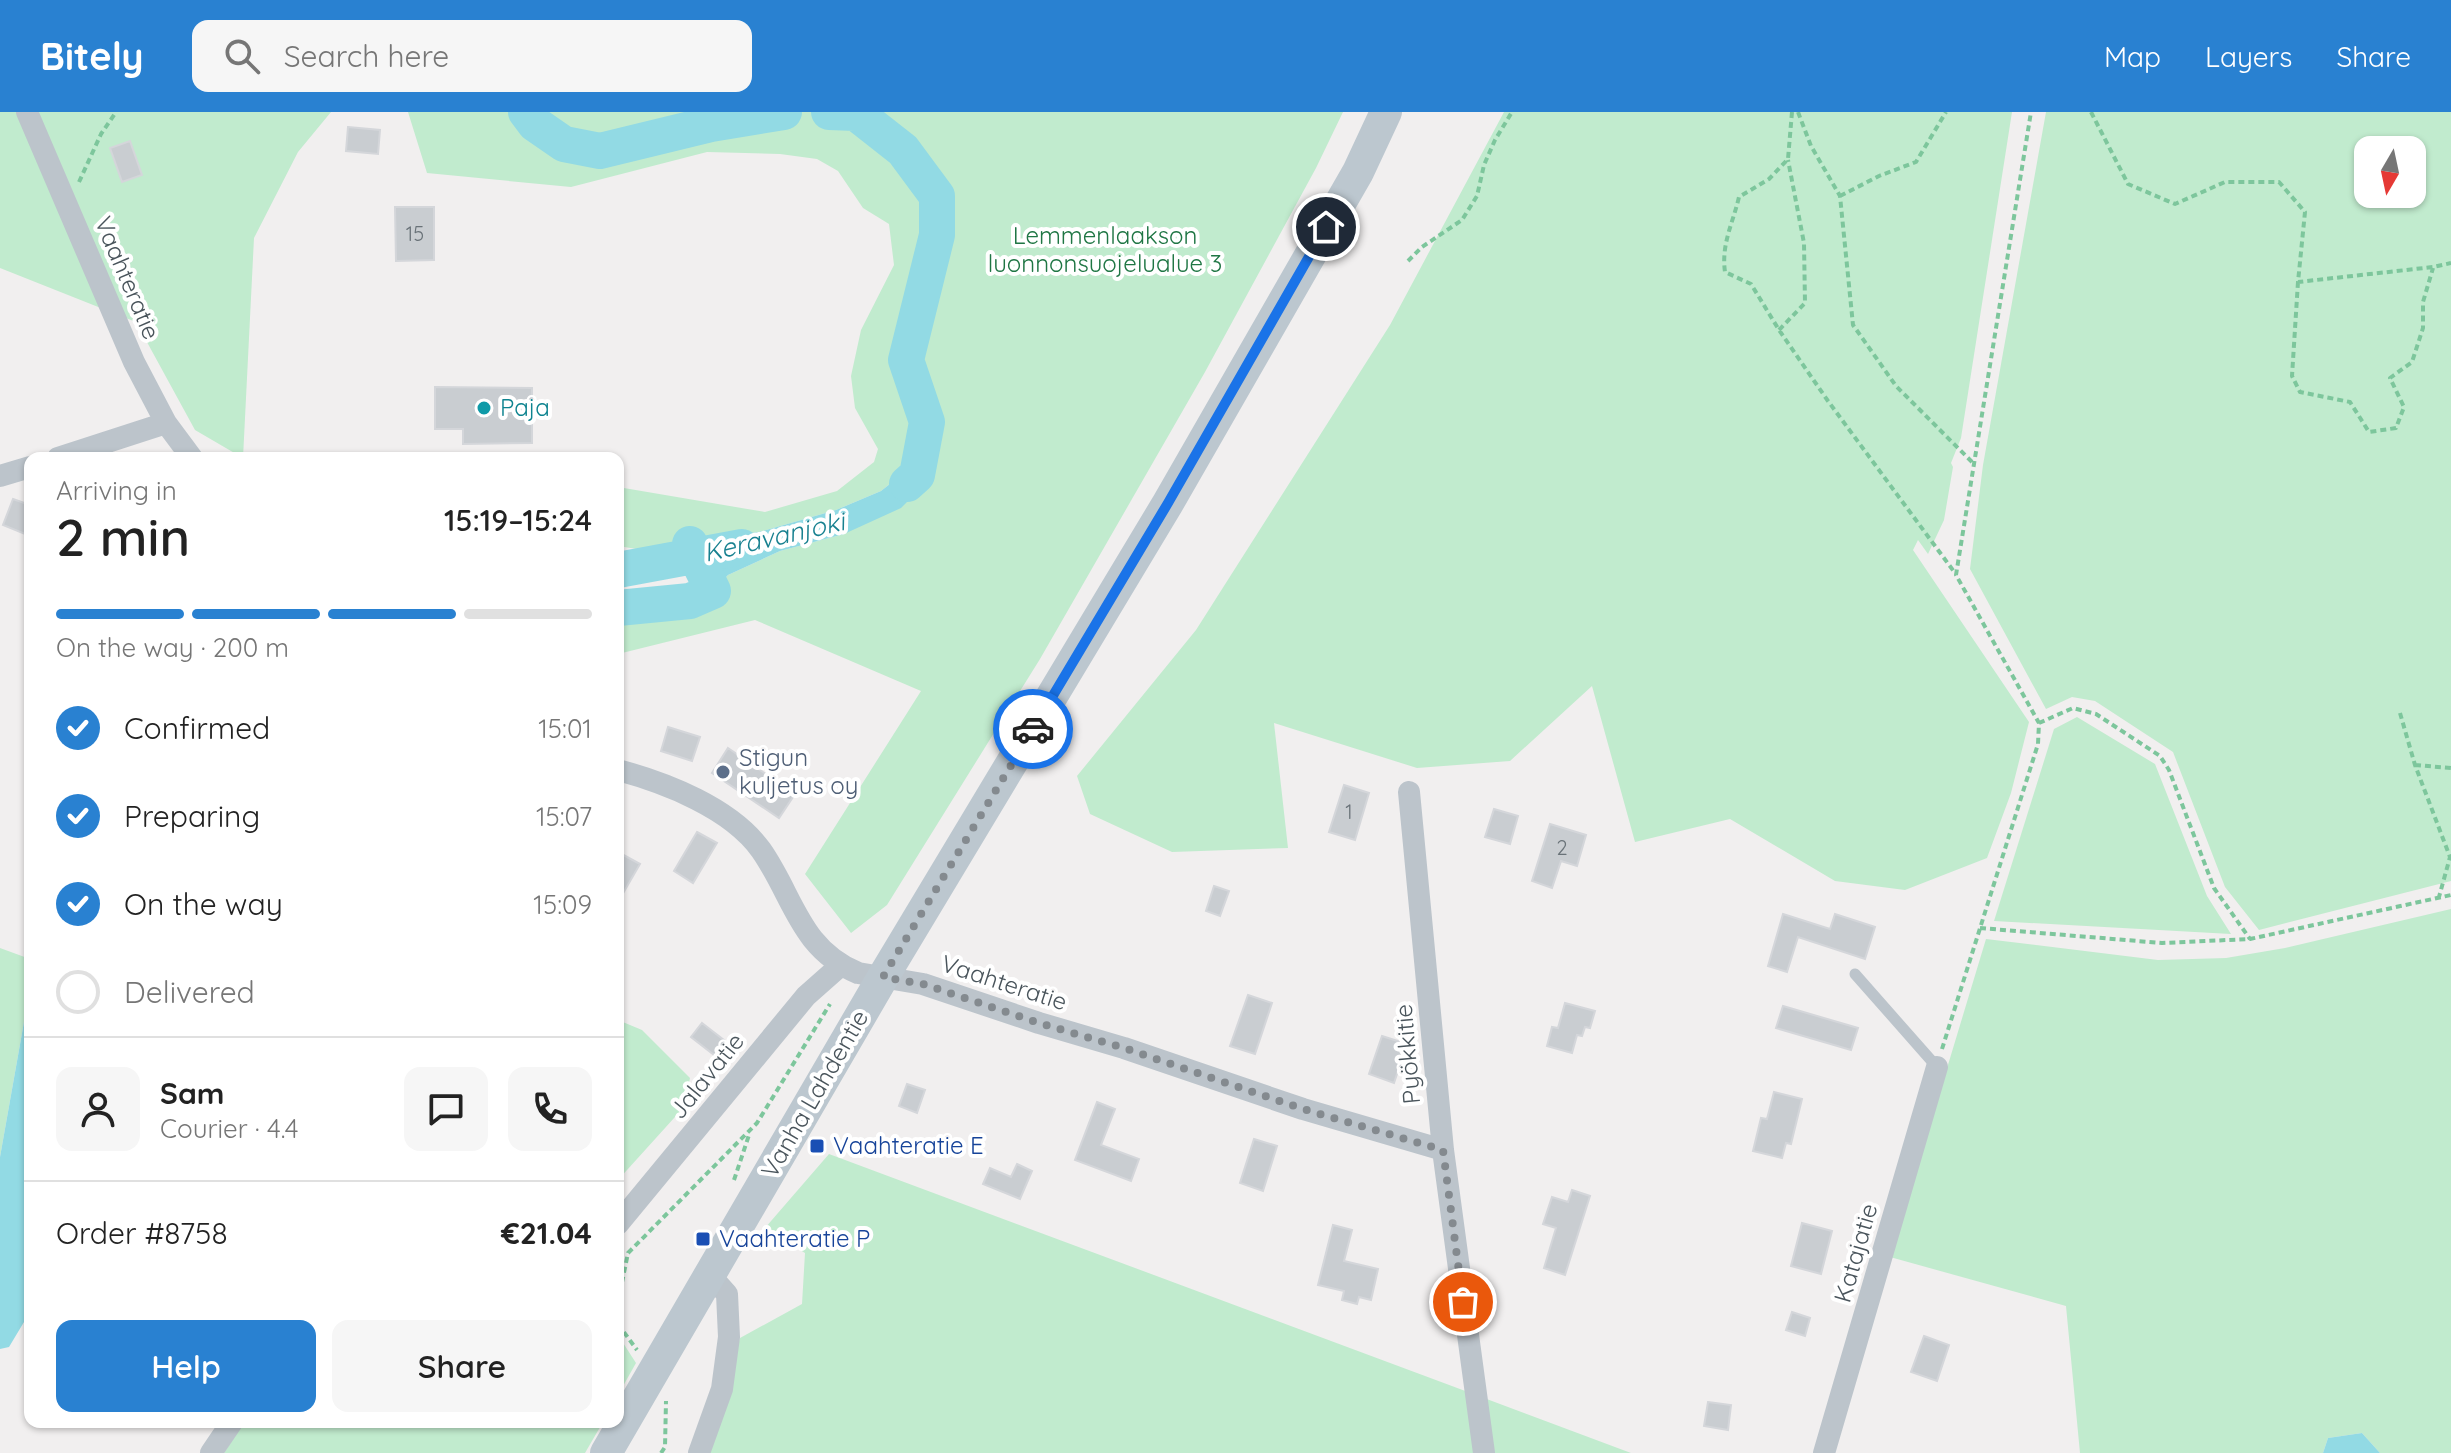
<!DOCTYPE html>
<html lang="en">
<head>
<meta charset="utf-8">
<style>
	body { margin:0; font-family:Quicksand,sans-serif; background:#f6f6f6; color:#222; height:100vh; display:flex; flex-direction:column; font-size:30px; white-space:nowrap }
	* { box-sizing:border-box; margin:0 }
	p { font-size:26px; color:#767676 }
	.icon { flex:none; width:44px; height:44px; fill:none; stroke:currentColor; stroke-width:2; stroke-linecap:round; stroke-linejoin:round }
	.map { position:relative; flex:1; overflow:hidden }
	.drawer { position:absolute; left:24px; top:340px; width:600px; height:976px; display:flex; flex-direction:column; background:#fff; border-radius:16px; box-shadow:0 2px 6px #0004 }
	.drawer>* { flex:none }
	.needle { width:52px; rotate:189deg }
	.tools { position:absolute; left:2354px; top:24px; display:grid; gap:16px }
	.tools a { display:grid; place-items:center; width:72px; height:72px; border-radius:16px; background:#fff; box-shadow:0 2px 6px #0004; font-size:40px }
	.pin { position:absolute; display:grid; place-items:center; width:68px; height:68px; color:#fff; margin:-34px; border:4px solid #fff; border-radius:50%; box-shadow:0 2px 8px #0007 }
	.courier { position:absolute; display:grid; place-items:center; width:80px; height:80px; margin:-40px; border:6px solid #1a73e8; border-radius:50%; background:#fff; color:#222; box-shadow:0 2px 10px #0007 }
	.summary em { font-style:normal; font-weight:600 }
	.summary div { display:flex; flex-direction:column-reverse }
	.summary { display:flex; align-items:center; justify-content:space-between; height:136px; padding:0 32px }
	h1 { font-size:52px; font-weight:600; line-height:60px }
	.bar { display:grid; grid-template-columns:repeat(4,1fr); gap:12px 8px; align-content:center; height:96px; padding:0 32px }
	.bar i { height:10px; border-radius:6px; background:#e0e0e0 }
	.bar .active { background:#2981d1 }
	.bar p { grid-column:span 4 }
	.line { display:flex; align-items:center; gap:20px; padding:0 32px; border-top:2px solid #e0e0e0 }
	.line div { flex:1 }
	.round { display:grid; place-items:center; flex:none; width:84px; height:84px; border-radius:16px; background:#f6f6f6 }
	ol { padding:0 32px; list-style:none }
	li { display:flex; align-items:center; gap:24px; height:88px }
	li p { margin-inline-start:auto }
	li .icon { padding:8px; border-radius:50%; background:#2981d1; color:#fff; stroke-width:4 }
	li:last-child { color:#767676 }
	li i { width:44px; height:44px; border:4px solid #e0e0e0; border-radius:50% }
	.button { display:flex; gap:16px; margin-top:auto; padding:16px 32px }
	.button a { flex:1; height:92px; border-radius:16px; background:#2981d1; color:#fff; font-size:32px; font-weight:600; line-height:92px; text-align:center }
	.button a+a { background:#f6f6f6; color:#222 }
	header { display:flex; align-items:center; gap:48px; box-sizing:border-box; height:112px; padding:0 40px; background:#2981d1; color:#fff }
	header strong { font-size:38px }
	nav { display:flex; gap:44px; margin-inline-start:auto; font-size:28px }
	.search { width:560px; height:72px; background:#f6f6f6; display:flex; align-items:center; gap:20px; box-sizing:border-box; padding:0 28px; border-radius:16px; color:#767676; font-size:30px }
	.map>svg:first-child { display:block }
	.green { fill:#c1ebce; fill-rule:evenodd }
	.water { fill:#92dae4 }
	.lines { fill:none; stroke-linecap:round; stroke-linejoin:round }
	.river { stroke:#92dae4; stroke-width:36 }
	.building { fill:#c9cdd1; stroke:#d4d6da; stroke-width:2 }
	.path { stroke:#7dc69c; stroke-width:4; stroke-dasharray:6 4; stroke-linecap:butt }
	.service { stroke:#bcc4cb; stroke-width:11 }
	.minor { stroke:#bcc4cb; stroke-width:22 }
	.secondary { stroke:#bcc7cf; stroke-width:32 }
	.done { stroke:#848a8f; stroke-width:8; stroke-dasharray:0 14.4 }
	.route { stroke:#1a73e8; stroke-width:10 }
	.culture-dot { fill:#0f9aa8; stroke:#fff; stroke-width:3 }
	.service-dot { fill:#5c6f8a; stroke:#fff; stroke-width:3 }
	.transit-dot { fill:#1a4fb4; stroke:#fff; stroke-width:3 }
	.labels { text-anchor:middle; stroke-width:8; stroke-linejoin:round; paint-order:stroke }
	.number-label { font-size:20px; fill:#697278 }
	.park-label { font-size:24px; fill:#1f7644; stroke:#fff }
	.street-label { font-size:24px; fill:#49545b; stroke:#fff }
	.culture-label { font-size:24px; fill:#0d838f; stroke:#fff; text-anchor:start }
	.service-label { font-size:24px; fill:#4e5e75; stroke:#fff; text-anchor:start }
	.transit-label { font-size:24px; fill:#164399; stroke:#fff; text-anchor:start }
	.water-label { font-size:26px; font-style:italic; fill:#188190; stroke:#fff }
</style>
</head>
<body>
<header>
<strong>Bitely</strong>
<div class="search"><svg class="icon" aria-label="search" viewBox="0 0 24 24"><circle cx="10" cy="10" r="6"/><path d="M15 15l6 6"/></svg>Search here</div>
<nav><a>Map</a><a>Layers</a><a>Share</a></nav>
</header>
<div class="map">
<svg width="2451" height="1341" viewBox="0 0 2451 1341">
	<rect width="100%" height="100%" fill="#f1efef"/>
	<path class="green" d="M0,0H331L298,40L254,126L243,346L195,318L136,210L0,156Z
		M408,0H1343L1316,56L1205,260L1040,547L887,793L851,821L805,762L921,579L755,508L618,542V496L690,489L713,479L728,463L780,439L844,422L905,360L881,379L836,398L759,420L643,438L618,434V375L765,400L837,379L874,350L878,337L855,296L851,264L861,218L894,153L889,112L863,96L838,59L817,47L780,42L707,40L571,75L427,61Z
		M1504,0H2012L1961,326L1951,351L1953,355L1944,408L1928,442L1918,428L1913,438L2029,610L2011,681L1987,746L1905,778L1835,769L1730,707L1635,730L1592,574L1510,649L1417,656L1274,611L1288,736L1172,740L1090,702L1077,664L1196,518L1390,213Z
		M2046,0H2451V769L2259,818L2225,775L2173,640L2095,589L2072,585L2046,597L1970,457L1983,353ZM2368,38H2412V82H2368Z
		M2077,605L2155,652L2207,784L2231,822L1994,809L2054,617Z
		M2451,797V1341H2380L2362,1321L2328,1326L2323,1341H2080L2066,1194L1890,1145L1986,827L2158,848L2226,846L2285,836Z
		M0,836L30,847V876L0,1045Z
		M618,908L642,918L690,966L684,995L618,1068Z
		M829,1042L1468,1280L1476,1341H708L740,1226L802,1192L805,1141L765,1116Z
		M618,1223L636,1251L618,1283Z
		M1484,1286L1631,1341H1492Z
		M244,1310H603L585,1341H224Z"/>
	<path class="water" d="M935,327L932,365L901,396L844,422L780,439L728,463L713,479L689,430L759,420L836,398L881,379L905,360L913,329Z
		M30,876V1200L9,1235L0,1237V1045Z
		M2362,1321L2380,1341H2323L2328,1326Z"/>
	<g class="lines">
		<path class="river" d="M526,0L535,12L564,32L600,39L711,12L784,0
			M829,0L856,1L903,38L937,84V123L906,248L927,310L917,363L907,372
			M618,458L742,435
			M618,496L690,489L713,479L690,432"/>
	</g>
	<path class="building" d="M348,15L380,18L378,42L346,39Z
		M130,29L142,63L122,70L110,36Z
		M395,95H434V148L396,149Z
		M435,275L532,276V331L463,332V317H435Z
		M13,387L30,393V424L3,413Z
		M668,615L700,625L692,649L661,639Z
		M728,636L795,682L779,706L712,661Z
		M1344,673L1369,681L1355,728L1329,720Z
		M1494,697L1518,704L1510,732L1485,725Z
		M1550,712L1586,723L1577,754L1561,749L1552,776L1532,769Z
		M697,720L717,731L693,771L674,759Z
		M618,740L640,752L618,790Z
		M1214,774L1229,779L1220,804L1206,799Z
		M1783,802L1830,817L1835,802L1875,815L1865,847L1798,825L1787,860L1768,854Z
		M1248,883L1272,891L1255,942L1230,934Z
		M1565,891L1595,899L1590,916L1585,915L1582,924L1577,923L1572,941L1547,934L1552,915L1558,916Z
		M1783,894L1858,916L1851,938L1776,916Z
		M702,911L729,932L718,946L691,925Z
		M1382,924L1407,932L1394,971L1369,962Z
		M907,972L925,978L917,1001L899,994Z
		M1774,980L1802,987L1791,1032L1786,1031L1782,1046L1753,1039L1761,1006L1767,1007Z
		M1097,990L1115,997L1101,1033L1139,1047L1131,1069L1075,1048Z
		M1254,1027L1277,1034L1263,1079L1240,1071Z
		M1017,1052L1032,1059L1020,1087L983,1072L990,1056L1011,1065Z
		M1572,1078L1590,1084L1565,1163L1544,1156L1556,1116L1543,1112L1552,1085L1568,1090Z
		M1802,1111L1832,1119L1821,1162L1791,1154Z
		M1333,1113L1352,1118L1344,1149L1378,1157L1371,1188L1359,1185L1357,1192L1342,1188L1344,1179L1318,1173Z
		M1792,1200L1810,1206L1805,1224L1786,1218Z
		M1924,1224L1949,1233L1937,1269L1911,1260Z
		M1708,1290L1731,1293L1728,1318L1704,1314Z"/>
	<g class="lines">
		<path class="path" d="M1792,0L1788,47L1769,67L1739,85C1733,111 1721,132 1725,160L1751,172L1779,218L1828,289L1955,461
			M1798,0L1811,34L1840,84L1853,213L1896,274L1974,352
			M2091,0L2128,72L2175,92L2225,70H2279L2305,100L2298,170L2433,155L2451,151
			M79,70L101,22L116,0
			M1840,84L1879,64L1916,50L1946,0
			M1408,149L1422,135L1462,108L1477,84L1484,53L1495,28L1512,0
			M2298,170L2292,264L2300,280L2350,290L2369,320L2396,316L2404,295L2390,266L2412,250L2423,216V190L2433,156
			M1779,218L1805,191L1804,131L1788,48
			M2400,601L2415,653L2450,745L2439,785
			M2039,611L2073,596L2096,602L2160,644L2169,658L2214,776L2250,827
			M2415,653L2451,656
			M1980,816L2162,831L2250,827L2451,783
			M1942,937L2038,632L2039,611L1956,463L2031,0
			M734,1068L749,1023
			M618,1190L628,1141L757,1011L830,892
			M618,1212L637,1238
			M661,1341L665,1335L666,1289"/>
		<path class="service" d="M1855,862L1937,955"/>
		<path class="minor" d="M27,0L134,250L166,311L192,346
			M58,346L166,311
			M0,364L30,355
			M618,658C666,671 731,696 761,738C794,785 799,836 858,861L923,872L1039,911L1124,936L1303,997L1443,1038
			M1409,680L1443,1038L1484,1341
			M618,1112L806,884L841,853
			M211,1341L232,1310
			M699,1341L722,1277L729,1225L727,1182L709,1162
			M1824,1341L1937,955"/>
		<path class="secondary" d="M606,1341L883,865L1168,391L1358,60L1386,0"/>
	</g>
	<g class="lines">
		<path class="done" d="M1033,617L883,865L923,872L1039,911L1124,936L1303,997L1443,1038L1463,1190"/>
		<path class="route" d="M1033,617L1168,391L1326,115"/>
	</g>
	<circle class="culture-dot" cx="484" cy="296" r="8"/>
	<circle class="service-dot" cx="723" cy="660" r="8"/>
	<g class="transit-dot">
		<rect x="809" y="1026" width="16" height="16" rx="4"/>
		<rect x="695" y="1119" width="16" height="16" rx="4"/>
	</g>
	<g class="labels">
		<g class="number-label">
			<text x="415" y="129">15</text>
			<text x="1349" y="707">1</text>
			<text x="1562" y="743">2</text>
		</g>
		<g class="park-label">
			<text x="1105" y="132">Lemmenlaakson<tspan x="1105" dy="28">luonnonsuojelualue 3</tspan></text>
		</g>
		<g class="street-label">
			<text transform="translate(127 166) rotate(67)" y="8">Vaahteratie</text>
			<text transform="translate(1004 871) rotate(18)" y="8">Vaahteratie</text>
			<text transform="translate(1408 942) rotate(-95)" y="8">Pyökkitie</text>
			<text transform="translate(707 964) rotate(-51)" y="8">Jalavatie</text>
			<text transform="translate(815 982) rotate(-60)" y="8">Vanha Lahdentie</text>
			<text transform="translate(1856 1141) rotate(-74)" y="8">Katajatie</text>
		</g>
		<g class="culture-label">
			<text x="500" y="304">Paja</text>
		</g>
		<g class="service-label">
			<text x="739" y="654">Stigun<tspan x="739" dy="28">kuljetus oy</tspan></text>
		</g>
		<g class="transit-label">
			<text x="833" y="1042">Vaahteratie E</text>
			<text x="719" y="1135">Vaahteratie P</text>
		</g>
		<g class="water-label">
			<text transform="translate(774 425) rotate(-13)" y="9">Keravanjoki</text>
		</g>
	</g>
</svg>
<div class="tools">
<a><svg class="needle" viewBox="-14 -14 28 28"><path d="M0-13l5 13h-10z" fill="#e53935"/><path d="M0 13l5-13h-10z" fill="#767676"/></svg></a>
</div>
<div class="pin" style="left:1463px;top:1190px;background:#ea580c"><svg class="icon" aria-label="bag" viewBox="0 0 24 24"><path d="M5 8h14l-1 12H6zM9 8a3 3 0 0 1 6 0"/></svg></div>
<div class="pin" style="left:1326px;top:115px;background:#1f2937"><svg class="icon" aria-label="home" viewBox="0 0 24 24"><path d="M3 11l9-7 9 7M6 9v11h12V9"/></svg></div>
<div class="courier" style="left:1033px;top:617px"><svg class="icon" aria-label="car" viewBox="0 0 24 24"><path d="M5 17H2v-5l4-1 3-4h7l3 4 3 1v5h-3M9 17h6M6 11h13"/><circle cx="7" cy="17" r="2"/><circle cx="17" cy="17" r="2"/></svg></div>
<section class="drawer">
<div class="summary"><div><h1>2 min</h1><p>Arriving in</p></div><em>15:19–15:24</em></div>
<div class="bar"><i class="active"></i><i class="active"></i><i class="active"></i><i></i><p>On the way · 200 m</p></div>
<ol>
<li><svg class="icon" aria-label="check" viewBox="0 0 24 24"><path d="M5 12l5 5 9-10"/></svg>Confirmed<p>15:01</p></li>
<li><svg class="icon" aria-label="check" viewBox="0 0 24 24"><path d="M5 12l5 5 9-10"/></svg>Preparing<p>15:07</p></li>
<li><svg class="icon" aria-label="check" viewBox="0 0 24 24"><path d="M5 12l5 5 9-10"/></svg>On the way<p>15:09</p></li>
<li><i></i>Delivered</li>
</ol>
<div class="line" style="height:144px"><a class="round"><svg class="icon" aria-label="person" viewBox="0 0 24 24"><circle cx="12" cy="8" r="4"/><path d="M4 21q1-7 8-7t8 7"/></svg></a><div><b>Sam</b><p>Courier · 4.4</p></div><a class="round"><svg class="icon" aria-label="chat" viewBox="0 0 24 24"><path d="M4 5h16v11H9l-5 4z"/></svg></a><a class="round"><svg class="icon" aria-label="phone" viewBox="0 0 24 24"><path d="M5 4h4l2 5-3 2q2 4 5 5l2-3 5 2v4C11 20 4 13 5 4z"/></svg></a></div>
<div class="line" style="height:104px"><div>Order #8758</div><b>€21.04</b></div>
<div class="button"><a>Help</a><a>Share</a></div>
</section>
</div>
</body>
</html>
